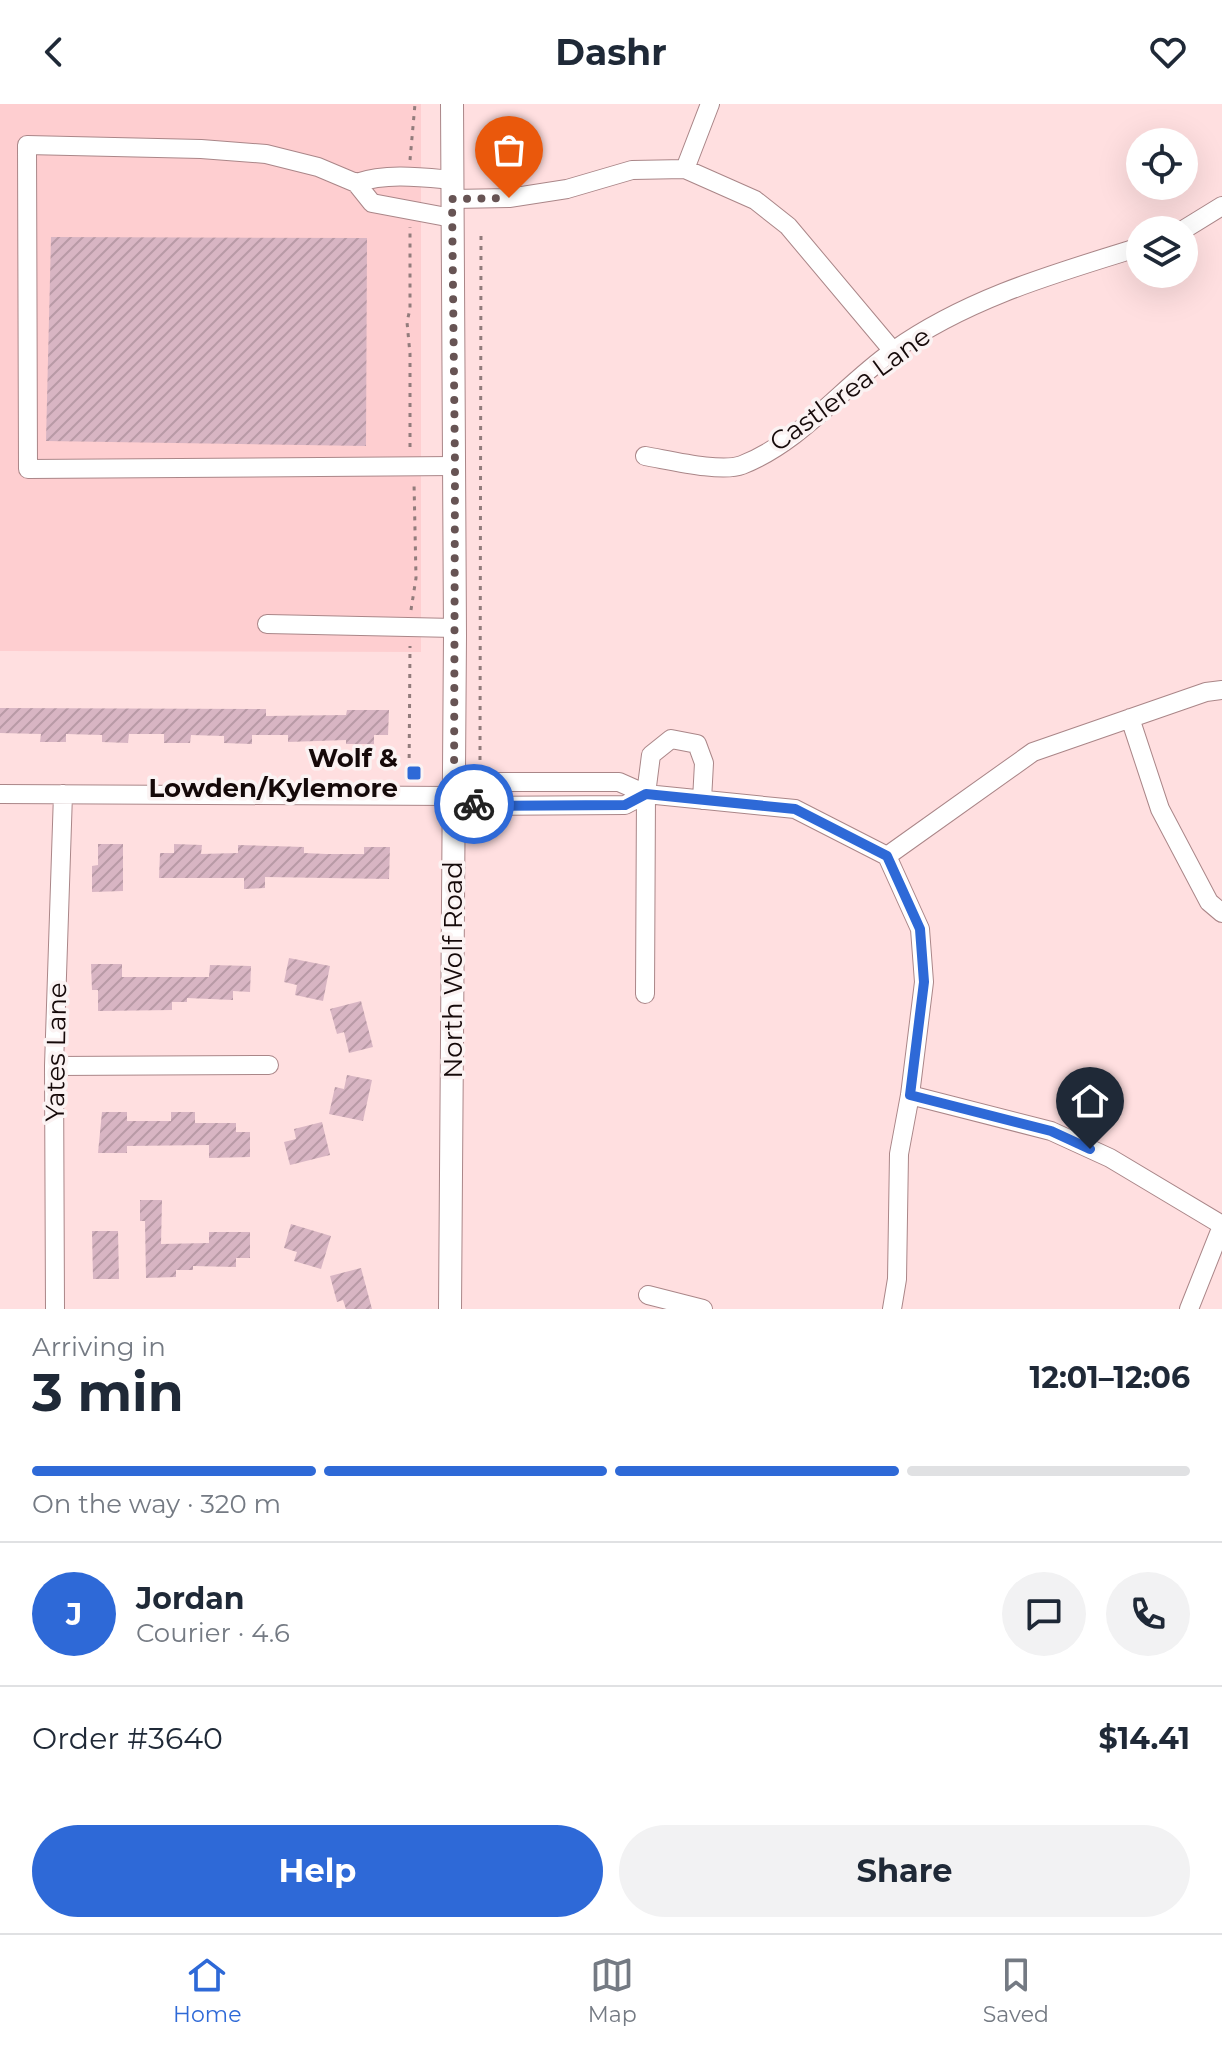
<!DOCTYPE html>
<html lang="en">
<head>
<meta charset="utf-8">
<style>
	body { margin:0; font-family:Montserrat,sans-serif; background:#f2f2f3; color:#1f2937; height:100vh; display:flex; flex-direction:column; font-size:30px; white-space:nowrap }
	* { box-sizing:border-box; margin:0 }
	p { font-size:26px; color:#747a83 }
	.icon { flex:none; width:44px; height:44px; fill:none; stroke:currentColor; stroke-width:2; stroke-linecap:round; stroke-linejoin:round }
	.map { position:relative; height:1205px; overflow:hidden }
	.panel { display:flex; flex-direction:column; background:#fff; flex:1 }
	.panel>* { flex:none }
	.fabs { position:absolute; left:1126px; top:24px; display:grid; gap:16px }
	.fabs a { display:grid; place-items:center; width:72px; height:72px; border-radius:50%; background:#fff; box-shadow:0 8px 32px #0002; font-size:40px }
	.pin { position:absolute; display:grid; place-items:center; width:68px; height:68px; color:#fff; margin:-82px -34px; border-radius:50% 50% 50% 0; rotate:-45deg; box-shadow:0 0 8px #0007 }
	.pin .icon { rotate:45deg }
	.courier { position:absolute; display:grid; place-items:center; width:80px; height:80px; margin:-40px; border:6px solid #2e69d7; border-radius:50%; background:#fff; color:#222; box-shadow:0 2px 10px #0007 }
	.head em { font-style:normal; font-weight:700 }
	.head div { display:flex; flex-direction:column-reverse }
	.head { display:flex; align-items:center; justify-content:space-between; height:136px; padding:0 32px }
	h1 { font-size:52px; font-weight:700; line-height:60px }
	.bar { display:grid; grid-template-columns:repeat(4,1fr); gap:12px 8px; align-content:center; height:96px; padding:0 32px }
	.bar i { height:10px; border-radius:6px; background:#e0e1e3 }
	.bar .selected { background:#2e69d7 }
	.bar p { grid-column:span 4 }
	.line { display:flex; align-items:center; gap:20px; padding:0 32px; border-top:2px solid #e0e1e3 }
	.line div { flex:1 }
	.round { display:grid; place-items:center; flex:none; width:84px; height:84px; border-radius:42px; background:#f2f2f3 }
	.action { display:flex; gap:16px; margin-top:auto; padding:16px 32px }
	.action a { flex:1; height:92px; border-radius:48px; background:#2e69d7; color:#fff; font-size:32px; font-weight:700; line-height:92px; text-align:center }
	.action a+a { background:#f2f2f3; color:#1f2937 }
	header { display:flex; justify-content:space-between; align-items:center; height:104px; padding:0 32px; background:#fff; font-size:36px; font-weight:700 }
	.menu { display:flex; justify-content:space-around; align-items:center; height:112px; border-top:2px solid #e0e1e3; background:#fff; font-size:22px; color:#747a83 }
	.menu a { display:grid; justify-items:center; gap:4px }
	.menu .selected { color:#2e69d7 }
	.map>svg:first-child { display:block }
	.built { fill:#feced0 }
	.building { fill:url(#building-hatch) }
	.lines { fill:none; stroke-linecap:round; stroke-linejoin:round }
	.minor-casing { stroke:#aa8688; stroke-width:20 }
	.major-casing { stroke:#aa8688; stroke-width:24 }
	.path { stroke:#927c7c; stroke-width:3; stroke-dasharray:4 6; stroke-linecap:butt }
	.minor { stroke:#fff; stroke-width:18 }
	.major { stroke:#fff; stroke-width:22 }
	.done { stroke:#675454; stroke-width:8; stroke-dasharray:0 14.4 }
	.route { stroke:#2e69d7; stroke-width:10 }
	.poi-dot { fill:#2e69d7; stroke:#fbf3f3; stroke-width:3 }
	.labels { text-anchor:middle; stroke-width:7; stroke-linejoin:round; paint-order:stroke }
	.street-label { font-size:26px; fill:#150909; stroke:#fbf3f3 }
	.poi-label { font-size:26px; font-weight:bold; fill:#150909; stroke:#fbf3f3; text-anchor:end }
</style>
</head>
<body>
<header><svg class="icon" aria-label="back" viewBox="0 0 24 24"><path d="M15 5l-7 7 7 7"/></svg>Dashr<svg class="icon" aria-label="heart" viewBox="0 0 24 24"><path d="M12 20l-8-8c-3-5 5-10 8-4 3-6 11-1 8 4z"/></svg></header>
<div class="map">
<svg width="1222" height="1205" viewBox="0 0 1222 1205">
	<defs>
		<pattern id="building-hatch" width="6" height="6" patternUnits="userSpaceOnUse" patternTransform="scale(2)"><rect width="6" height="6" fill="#d8b5c3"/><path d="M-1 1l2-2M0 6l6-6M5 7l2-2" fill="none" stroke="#b89aa6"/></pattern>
	</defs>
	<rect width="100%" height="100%" fill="#ffdfe0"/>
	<path class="built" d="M0,0H421V548L0,547Z"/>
	<path class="building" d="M51,133L367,134L366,342L46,337Z
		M0,604L266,605V612L346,611L347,606H389L388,631H374V640H346V636L288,638V631H252V640L224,639V632L191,631L190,639H164V630H129L128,639L102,638V631L66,630V638H40L41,630L0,629Z
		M98,740H123V787L92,788V762L98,761Z
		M174,740L202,741L201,750L238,749V741L304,743V749L326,750H364V743H390L389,775L265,773V784L244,785V774H159L160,749H174Z
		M289,854L330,862L323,897L295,891L297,881L284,878Z
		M91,860H122V873H209L210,861L251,862L250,888L233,887V896L187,894V898H172V906L98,907V886H92Z
		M361,897L373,943L349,949L344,928L337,930L330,905Z
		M347,971L372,976L363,1017L329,1010L335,983L344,985Z
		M102,1008H127V1017H171V1008H195V1019H236V1028H250V1053L209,1054V1041L127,1042V1049H98Z
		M322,1018L330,1051L290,1061L284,1038L296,1035L294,1025Z
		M140,1096H162L161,1140L209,1139V1128H250V1154H236V1163L193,1162V1166H176V1173L146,1174L145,1117H140Z
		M291,1120L331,1132L321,1165L294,1157L297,1148L284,1144Z
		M92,1127H118L119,1175H93Z
		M361,1164L372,1205H346L343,1196L337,1198L330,1172Z"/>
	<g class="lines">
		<defs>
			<path id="minor" d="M685,65L710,0
				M356,79C387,69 419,73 452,76
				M452,95L509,94L567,85L632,66L685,65L755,96L788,122L893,247
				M452,114L372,99L356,79L318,63L266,50L201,45L27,41L28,365L455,362
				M1183,126L1222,102
				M645,352C669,356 721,369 742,361C801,338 842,283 893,247C968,194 1053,170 1140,143
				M267,520L455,524
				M1130,614L1160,705L1209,798L1222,809
				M0,690L454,692L480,702L625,701L646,690
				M454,692L479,678H619L646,690L795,705L887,752L1033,648L1206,588L1222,586
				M887,752L920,825L924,878L910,991L899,1050L897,1175L892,1205
				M645,890L646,690L651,651L671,635L697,640L704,659L702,696
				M54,962L269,961
				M910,991L1051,1027L1110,1054L1222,1121
				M648,1191L703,1205
				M55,1205L54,962L63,690
				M1189,1205L1222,1122"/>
			<path id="major" d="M450,1205L455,531L452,0"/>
		</defs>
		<use href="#minor" class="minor-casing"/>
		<use href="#major" class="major-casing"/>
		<path class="path" d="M410,56L415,0
			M410,343V250L407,218L410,205V123
			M411,506L416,474L414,378
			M480,656L481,128
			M409,674L410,542"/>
		<use href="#minor" class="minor"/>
		<use href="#major" class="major"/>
	</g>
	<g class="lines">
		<path class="done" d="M474,700L454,692L455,362L452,95L509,94"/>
		<path class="route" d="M474,700L480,702L625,701L646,690L795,705L887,752L920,825L924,878L910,991L1051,1027L1090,1045"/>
	</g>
	<rect class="poi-dot" x="406" y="661" width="16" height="16" rx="4"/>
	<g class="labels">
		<g class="street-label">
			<text transform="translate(850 285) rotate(-36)" y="9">Castlerea Lane</text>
			<text transform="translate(453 866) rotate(-90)" y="9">North Wolf Road</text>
			<text transform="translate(56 948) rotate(-89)" y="9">Yates Lane</text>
		</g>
		<g class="poi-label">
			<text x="398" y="663">Wolf &amp;<tspan x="398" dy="30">Lowden/Kylemore</tspan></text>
		</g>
	</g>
</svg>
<div class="fabs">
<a><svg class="icon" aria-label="locate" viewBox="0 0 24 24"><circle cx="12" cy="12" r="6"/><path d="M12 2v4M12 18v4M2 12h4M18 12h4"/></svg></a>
<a><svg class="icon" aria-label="layers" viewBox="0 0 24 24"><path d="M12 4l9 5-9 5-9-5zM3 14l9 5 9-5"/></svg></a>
</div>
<div class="pin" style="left:509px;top:94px;background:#ea580c"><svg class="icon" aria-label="bag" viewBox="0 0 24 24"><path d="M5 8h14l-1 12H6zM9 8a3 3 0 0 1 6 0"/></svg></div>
<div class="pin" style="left:1090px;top:1045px;background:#1f2937"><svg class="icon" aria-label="home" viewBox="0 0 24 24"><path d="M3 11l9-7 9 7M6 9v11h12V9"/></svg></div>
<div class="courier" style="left:474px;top:700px"><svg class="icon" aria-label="bike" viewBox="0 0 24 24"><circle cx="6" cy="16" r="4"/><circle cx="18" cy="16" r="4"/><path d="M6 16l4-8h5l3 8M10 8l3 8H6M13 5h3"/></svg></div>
</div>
<section class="panel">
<div class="head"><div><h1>3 min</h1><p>Arriving in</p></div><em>12:01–12:06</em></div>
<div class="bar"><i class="selected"></i><i class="selected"></i><i class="selected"></i><i></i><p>On the way · 320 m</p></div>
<div class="line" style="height:144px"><b class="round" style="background:#2e69d7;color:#fff">J</b><div><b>Jordan</b><p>Courier · 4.6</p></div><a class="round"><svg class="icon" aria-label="chat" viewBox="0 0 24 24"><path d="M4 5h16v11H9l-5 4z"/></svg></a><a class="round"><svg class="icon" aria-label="phone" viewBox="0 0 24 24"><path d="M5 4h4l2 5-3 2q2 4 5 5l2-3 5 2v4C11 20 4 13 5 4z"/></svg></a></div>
<div class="line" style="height:104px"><div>Order #3640</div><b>$14.41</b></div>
<div class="action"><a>Help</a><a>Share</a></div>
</section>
<nav class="menu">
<a class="selected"><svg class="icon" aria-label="home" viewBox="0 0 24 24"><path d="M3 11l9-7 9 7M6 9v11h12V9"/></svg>Home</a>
<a><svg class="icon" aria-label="map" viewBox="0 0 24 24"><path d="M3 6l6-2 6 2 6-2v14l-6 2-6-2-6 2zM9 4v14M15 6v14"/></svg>Map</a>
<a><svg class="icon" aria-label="saved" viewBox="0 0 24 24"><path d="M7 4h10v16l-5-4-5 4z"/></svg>Saved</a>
</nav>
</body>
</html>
